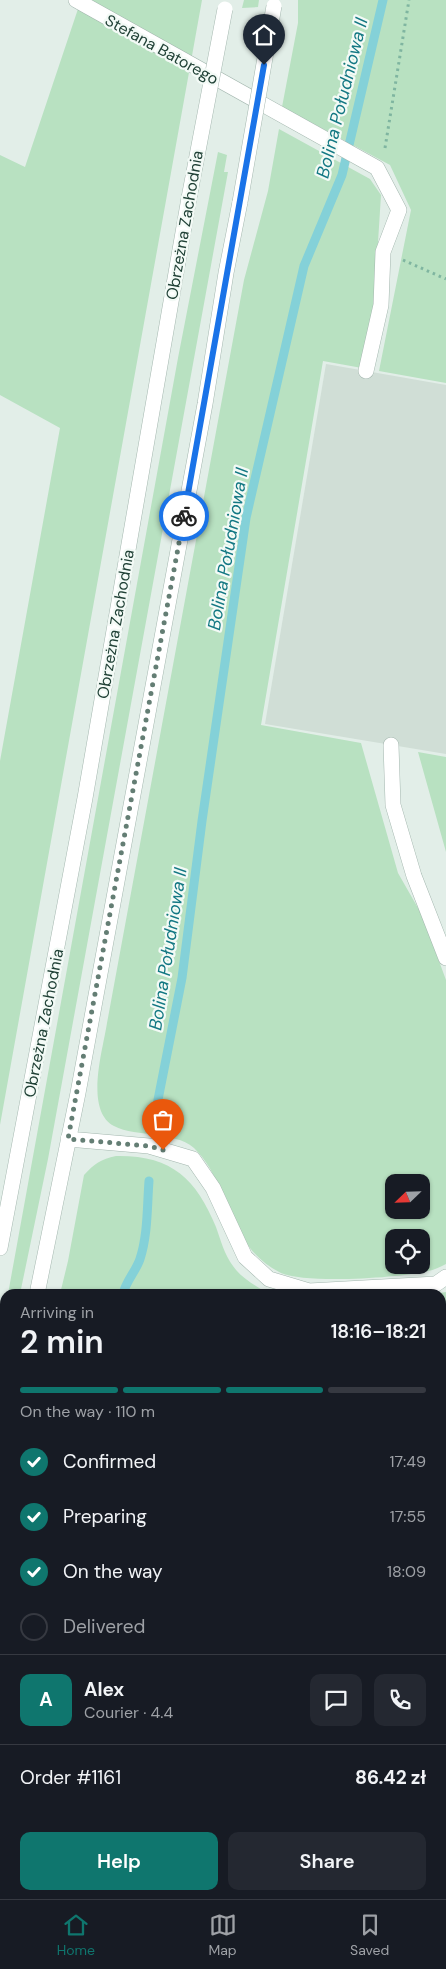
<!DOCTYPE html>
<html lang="en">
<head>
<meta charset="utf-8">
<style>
	body { margin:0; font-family:"DM Sans",sans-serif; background:#242831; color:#f1f3f6; height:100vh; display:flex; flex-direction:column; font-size:19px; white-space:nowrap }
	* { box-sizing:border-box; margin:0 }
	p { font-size:16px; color:#9ea1a6 }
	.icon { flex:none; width:28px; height:28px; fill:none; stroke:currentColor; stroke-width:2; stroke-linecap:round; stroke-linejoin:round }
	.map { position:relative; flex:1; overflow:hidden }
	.drawer { position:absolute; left:0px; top:1289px; width:446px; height:611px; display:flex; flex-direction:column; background:#171b24; border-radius:15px 15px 0 0; box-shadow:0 1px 4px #0004 }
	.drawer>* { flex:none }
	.needle { width:32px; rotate:247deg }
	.buttons { position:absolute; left:385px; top:1174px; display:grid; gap:10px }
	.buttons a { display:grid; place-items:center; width:45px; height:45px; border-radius:10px; background:#171b24; box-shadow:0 1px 4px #0004; font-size:25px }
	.pin { position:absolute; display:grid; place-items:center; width:42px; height:42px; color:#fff; margin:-51px -21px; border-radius:50% 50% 50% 0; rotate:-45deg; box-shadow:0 0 5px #0007 }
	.pin .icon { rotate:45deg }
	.courier { position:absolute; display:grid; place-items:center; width:50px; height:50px; margin:-25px; border:4px solid #1a73e8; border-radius:50%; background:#fff; color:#222; box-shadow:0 1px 6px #0007 }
	.head em { font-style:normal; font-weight:600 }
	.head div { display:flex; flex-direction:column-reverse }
	.head { display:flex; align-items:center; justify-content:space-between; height:85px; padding:0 20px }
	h1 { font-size:32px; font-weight:600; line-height:38px }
	.bar { display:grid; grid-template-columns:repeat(4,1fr); gap:8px 5px; align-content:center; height:60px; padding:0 20px }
	.bar i { height:6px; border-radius:4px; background:#363941 }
	.bar .active { background:#0f766e }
	.bar p { grid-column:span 4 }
	.line { display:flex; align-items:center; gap:12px; padding:0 20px; border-top:1px solid #363941 }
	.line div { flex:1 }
	.round { display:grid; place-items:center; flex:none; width:52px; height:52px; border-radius:10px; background:#242831 }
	ol { padding:0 20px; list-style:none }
	li { display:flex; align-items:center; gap:15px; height:55px }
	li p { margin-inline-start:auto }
	li .icon { padding:5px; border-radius:50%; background:#0f766e; color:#fff; stroke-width:4 }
	li:last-child { color:#9ea1a6 }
	li i { width:28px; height:28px; border:2px solid #363941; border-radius:50% }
	.primary-button { display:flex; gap:10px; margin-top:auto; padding:10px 20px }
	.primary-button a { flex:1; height:58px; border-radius:10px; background:#0f766e; color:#fff; font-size:20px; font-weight:600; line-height:58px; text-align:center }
	.primary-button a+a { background:#242831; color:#f1f3f6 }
	.menu { display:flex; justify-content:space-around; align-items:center; height:70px; border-top:1px solid #363941; background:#171b24; font-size:14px; color:#9ea1a6 }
	.menu a { display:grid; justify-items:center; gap:2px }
	.menu .active { color:#0f766e }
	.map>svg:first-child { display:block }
	.built { fill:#d0ded6 }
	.green { fill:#b8e1c1; fill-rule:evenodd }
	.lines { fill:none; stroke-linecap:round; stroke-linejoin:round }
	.stream { stroke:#84d1d8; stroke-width:9 }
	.minor-casing { stroke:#a4b7af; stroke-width:16 }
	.path { stroke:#7fb5a0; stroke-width:3; stroke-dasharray:2.5 4; stroke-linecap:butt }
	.minor { stroke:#fff; stroke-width:15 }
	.minor-bridge-casing { stroke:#a4b7af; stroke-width:16; stroke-linecap:butt }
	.minor-bridge { stroke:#fff; stroke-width:15 }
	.done { stroke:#647e74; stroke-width:5; stroke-dasharray:0 9 }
	.route { stroke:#1a73e8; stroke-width:6 }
	.labels { text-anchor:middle; stroke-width:4.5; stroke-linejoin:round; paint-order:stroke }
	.street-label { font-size:16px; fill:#204136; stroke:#f3faf6 }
	.water-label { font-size:18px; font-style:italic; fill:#137883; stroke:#f3faf6 }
</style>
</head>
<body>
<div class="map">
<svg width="446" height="1899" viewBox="0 0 446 1899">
	<rect width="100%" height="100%" fill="#e2eee8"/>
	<path class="built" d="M326,364L446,385V754L265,724Z"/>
	<path class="green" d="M81,0H202L0,1125V761L60,428L0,395V155L25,167Z
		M244,0H259L258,7L242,8Z
		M298,0H446V383L379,371L411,210L390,165L282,107L298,23Z
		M279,129L370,179L381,195L374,306L362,368L323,361L261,725L361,743L398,873L422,915L446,980V1264C440,1267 434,1270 428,1271C400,1278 306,1284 281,1273C265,1265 252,1253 243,1238C225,1209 219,1172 194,1148C183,1138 169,1138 155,1135C142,1133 125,1132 114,1126C84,1110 103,1050 107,1023L244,280L268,191ZM394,1182H421V1210H394ZM394,1238H421V1265H394Z
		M218,152L227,155L224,172H228L48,1159L20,1294H8L178,358Z
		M418,752L446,757V852Z
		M116,1156C171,1155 196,1178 216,1227C221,1241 224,1254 233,1266C241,1278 256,1286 269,1294H60L68,1261L84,1175C94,1164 101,1159 116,1156Z
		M446,1292V1899H0V1494L5,1481V1895H441V1294H433Z
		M5,1310V1353L0,1367V1337Z"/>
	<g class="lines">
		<path class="stream" d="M155,1115L182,978L202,821L246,518L304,266L342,175L383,0
			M123,1294C126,1281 136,1271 140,1259C148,1234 147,1207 149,1181
			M217,1895L219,1899"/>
		<defs>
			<path id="minor" d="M76,0L377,168L399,210L383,252L381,305L366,371
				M391,745L393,805L414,876L446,958
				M68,1139L149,1146L193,1159L213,1188L245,1257L269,1279L309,1291L436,1284L446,1277
				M0,1248L85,798L189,198
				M37,1294L78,1093L205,404L226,273L240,202
				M0,1429L5,1412"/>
		</defs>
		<use href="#minor" class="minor-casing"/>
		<path class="path" d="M385,148L409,0
			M403,260L446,279
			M114,1895L115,1899
			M199,1895L200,1899"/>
		<use href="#minor" class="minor"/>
		<defs>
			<path id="minor-bridge" d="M189,198L225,9
				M240,202L274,6"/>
		</defs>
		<use href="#minor-bridge" class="minor-bridge-casing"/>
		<use href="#minor-bridge" class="minor-bridge"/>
	</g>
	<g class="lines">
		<path class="done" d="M163,1150L149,1146L68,1139L184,516"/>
		<path class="route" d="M184,516L264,65"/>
	</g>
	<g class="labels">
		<g class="street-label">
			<text transform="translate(162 49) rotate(29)" y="6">Stefana Batorego</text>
			<text transform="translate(184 225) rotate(-80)" y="6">Obrzeżna Zachodnia</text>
			<text transform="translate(115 624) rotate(-80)" y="6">Obrzeżna Zachodnia</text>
			<text transform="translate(43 1023) rotate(-79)" y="6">Obrzeżna Zachodnia</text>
		</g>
		<g class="water-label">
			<text transform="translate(342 98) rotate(-76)" y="6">Bolina Południowa II</text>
			<text transform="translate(228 549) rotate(-80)" y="6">Bolina Południowa II</text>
			<text transform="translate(168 949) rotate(-81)" y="6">Bolina Południowa II</text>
		</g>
	</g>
</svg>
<div class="buttons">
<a><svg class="needle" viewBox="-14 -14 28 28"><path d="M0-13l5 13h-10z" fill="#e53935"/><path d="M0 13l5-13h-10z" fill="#9ea1a6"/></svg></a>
<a><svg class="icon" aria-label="locate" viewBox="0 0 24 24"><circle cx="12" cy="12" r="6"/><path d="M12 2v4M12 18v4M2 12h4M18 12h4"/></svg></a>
</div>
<div class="pin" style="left:163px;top:1150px;background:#ea580c"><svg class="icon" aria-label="bag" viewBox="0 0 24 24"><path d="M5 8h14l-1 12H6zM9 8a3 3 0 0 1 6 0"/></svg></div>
<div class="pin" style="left:264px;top:65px;background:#1f2937"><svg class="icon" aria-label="home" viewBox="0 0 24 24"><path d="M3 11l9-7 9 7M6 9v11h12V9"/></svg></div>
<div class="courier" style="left:184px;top:516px"><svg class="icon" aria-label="bike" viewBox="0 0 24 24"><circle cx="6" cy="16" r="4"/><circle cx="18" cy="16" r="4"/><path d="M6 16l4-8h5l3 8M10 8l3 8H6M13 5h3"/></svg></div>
<section class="drawer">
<div class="head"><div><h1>2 min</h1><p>Arriving in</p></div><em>18:16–18:21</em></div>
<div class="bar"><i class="active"></i><i class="active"></i><i class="active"></i><i></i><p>On the way · 110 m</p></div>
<ol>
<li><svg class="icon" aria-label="check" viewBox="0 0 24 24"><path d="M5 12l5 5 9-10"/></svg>Confirmed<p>17:49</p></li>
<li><svg class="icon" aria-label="check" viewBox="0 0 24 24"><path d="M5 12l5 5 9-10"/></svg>Preparing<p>17:55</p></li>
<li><svg class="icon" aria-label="check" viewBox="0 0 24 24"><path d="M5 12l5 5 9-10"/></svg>On the way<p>18:09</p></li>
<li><i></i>Delivered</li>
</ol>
<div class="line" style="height:90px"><b class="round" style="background:#0f766e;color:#fff">A</b><div><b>Alex</b><p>Courier · 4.4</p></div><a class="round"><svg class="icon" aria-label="chat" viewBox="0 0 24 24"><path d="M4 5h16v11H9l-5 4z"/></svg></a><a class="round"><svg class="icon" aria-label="phone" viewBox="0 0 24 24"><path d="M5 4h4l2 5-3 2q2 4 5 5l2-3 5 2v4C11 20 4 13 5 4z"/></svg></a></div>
<div class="line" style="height:65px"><div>Order #1161</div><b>86.42 zł</b></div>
<div class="primary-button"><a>Help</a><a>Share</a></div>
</section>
</div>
<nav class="menu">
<a class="active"><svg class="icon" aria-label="home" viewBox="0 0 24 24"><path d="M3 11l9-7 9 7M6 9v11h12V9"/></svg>Home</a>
<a><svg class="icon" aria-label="map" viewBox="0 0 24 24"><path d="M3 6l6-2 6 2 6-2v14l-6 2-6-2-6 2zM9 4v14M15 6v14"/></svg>Map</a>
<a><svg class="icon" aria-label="saved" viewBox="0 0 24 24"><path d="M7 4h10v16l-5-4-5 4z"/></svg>Saved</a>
</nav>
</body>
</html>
